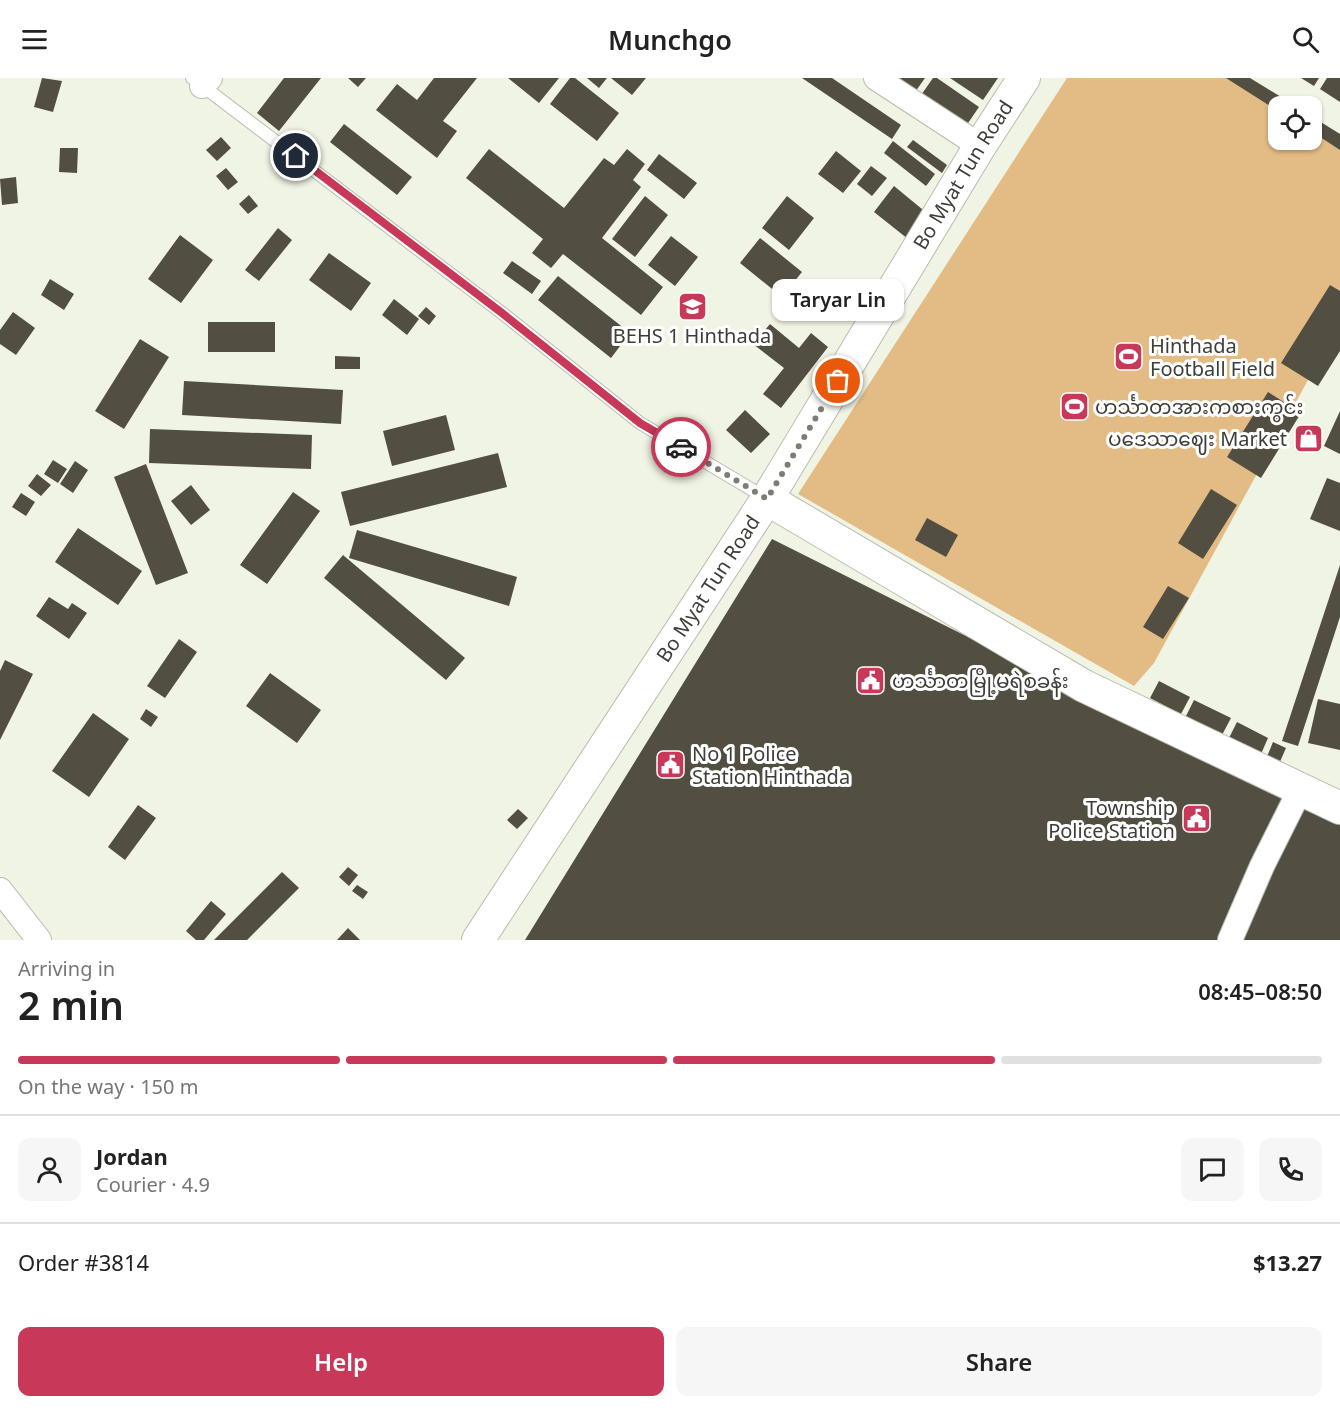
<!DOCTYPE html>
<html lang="en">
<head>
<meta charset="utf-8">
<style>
	body { margin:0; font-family:"Noto Sans","Noto Sans Myanmar",sans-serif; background:#f6f6f6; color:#222; height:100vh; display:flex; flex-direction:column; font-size:22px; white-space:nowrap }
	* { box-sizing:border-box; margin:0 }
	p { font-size:20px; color:#767676 }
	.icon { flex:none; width:33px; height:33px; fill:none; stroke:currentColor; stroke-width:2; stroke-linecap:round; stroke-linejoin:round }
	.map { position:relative; height:862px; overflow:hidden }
	.panel { display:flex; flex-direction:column; background:#fff; flex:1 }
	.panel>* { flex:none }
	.tools { position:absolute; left:1268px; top:18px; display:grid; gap:12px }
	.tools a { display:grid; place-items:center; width:54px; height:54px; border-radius:12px; background:#fff; box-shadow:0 2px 4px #0004; font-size:30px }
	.pin { position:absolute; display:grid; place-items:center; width:51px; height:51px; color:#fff; margin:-26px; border:3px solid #fff; border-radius:50%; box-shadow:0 2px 6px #0007 }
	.courier { position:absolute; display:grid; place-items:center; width:60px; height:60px; margin:-30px; border:4px solid #c83858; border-radius:50%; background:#fff; color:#222; box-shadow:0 2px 8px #0007 }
	.bubble { position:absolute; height:42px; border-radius:12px; background:#fff; box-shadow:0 2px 4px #0004; font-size:20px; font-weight:600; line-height:42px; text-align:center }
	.summary em { font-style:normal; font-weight:600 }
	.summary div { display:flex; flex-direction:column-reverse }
	.summary { display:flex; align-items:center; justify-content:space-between; height:102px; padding:0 18px }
	h1 { font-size:39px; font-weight:600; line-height:45px }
	.bar { display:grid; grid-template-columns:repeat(4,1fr); gap:9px 6px; align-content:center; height:72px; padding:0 18px }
	.bar i { height:8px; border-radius:4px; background:#e0e0e0 }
	.bar .active { background:#c83858 }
	.bar p { grid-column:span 4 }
	.line { display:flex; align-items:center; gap:15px; padding:0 18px; border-top:2px solid #e0e0e0 }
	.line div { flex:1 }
	.round { display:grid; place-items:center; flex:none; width:63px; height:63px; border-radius:12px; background:#f6f6f6 }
	.primary-button { display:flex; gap:12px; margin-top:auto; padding:12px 18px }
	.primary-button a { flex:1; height:69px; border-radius:12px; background:#c83858; color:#fff; font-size:24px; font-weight:600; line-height:69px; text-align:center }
	.primary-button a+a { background:#f6f6f6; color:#222 }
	header { display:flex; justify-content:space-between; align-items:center; height:78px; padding:0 18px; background:#fff; font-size:27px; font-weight:600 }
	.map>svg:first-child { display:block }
	.green { fill:#e2bb85 }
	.building { fill:#524e42 }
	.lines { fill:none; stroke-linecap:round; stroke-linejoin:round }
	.service-casing { stroke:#b9bcad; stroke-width:14 }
	.minor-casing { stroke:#b9bcad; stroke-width:26 }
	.tertiary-casing { stroke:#b9bcad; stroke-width:34 }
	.service { stroke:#fff; stroke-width:12 }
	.minor { stroke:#fff; stroke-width:24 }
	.tertiary { stroke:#fff; stroke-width:32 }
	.done { stroke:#7b7e74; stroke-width:6; stroke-dasharray:0 10.8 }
	.route { stroke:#c83858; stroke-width:8 }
	.labels { text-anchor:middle; stroke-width:6; stroke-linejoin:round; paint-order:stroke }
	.street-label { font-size:20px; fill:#3c3e38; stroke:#fff }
	.poi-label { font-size:20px; fill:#3c3e38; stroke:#fff; text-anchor:start }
</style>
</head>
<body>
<header><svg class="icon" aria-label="menu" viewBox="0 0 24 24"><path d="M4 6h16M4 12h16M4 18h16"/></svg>Munchgo<svg class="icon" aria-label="search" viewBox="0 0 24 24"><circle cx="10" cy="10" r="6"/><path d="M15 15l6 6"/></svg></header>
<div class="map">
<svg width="1340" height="862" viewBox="0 0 1340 862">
	<rect width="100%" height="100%" fill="#f0f4e4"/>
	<path class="green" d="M1067,0H1246L1290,28H1278V62H1311V42L1340,61V243L1154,585L1134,608L798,416Z"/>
	<path class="building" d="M42,0L62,3L53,34L34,29Z
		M284,0H321L279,53L257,35Z
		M348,0H366L358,9Z
		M434,0H477L443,43L457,53L437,80L376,32L397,6L417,22Z
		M508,0H559L539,25Z
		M570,0H575L619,35L597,63L550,26Z
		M587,0H607L599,10Z
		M611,0H646L632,17Z
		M802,0H832L901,47L892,61Z
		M888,0H925L913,17Z
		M933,0H937L979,29L964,51L919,20Z
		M950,0H998L983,22Z
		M1226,0H1250L1296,28H1278V33Z
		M1301,0H1319L1314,8Z
		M1327,0H1340V24L1320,11Z
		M1311,38L1340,56V72L1311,53Z
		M344,46L412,99L397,117L330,64Z
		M221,59L231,70L217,83L206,72Z
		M913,62L947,87L942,95L907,69Z
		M893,63L935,96L926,108L884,75Z
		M60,70H78L77,95L59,94Z
		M489,71L564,130L604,80L614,87L627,71L645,86L633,102L641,109L602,160L663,209L641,237L563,176L551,190L532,175L543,161L466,100Z
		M836,73L861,93L843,115L818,96Z
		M659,76L697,105L684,121L647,92Z
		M871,88L887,100L872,118L857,106Z
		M226,90L238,104L228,112L216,98Z
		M16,99L18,125L2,127L0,101Z
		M894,108L928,136L908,161L874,134Z
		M249,117L258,128L248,136L239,126Z
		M645,118L668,137L635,179L612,161Z
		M787,118L814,140L789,172L762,150Z
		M278,150L292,162L259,203L245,192Z
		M180,157L213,182L181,225L148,201Z
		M671,158L698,179L675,208L648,187Z
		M760,160L802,194L782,219L740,185Z
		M329,175L371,205L351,233L309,202Z
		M512,183L541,203L532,216L503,195Z
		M558,198L630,255L611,280L538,222Z
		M50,201L74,216L64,232L41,217Z
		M1330,207L1340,213V273L1318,308L1281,285Z
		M394,221L419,241L407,257L382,237Z
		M426,229L436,238L429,247L418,238Z
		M13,234L35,250L16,277L0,266V252Z
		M208,244H275V274H208Z
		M770,246L799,270L811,255L828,269L781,330L763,316L784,290L753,266Z
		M140,261L169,279L124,351L95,333Z
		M335,278L360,279V291H335Z
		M184,303L343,312L341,346L182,337Z
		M1268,314L1301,335L1261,400L1227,379Z
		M745,332L770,356L751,375L726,352Z
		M1340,333V376L1324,368Z
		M446,337L455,372L392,388L383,353Z
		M150,351L312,357L311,391L149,385Z
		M498,375L507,409L350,448L341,414Z
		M53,382L67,391L58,405L44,396Z
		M75,383L88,392L73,415L60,406Z
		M146,386L188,495L156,507L114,399Z
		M37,396L51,407L41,418L28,408Z
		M1327,400L1340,405V453L1310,441Z
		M191,407L210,432L191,447L171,423Z
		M1211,411L1237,427L1203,481L1178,465Z
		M293,414L320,433L267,506L240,487Z
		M21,415L35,424L26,438L12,429Z
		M927,440L958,457L946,479L915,462Z
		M78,450L142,493L118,527L55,484Z
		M357,452L517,499L509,528L349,480Z
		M772,461L1340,745V862H525Z
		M343,477L465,580L446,602L324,500Z
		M1340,487V539L1298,668L1282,663Z
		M1168,508L1189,520L1163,561L1143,549Z
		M49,519L68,531L72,525L87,535L69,561L36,538Z
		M179,561L197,574L165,620L147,608Z
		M5,582L33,596L0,662V593Z
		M270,595L321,632L297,665L246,628Z
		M1159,603L1190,619L1181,636L1150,620Z
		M1318,621L1340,626V672L1308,665Z
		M1194,622L1231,640L1222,657L1186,638Z
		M146,631L158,639L151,649L140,641Z
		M93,635L129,661L89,719L52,693Z
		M1237,644L1268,660L1261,676L1229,660Z
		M1273,664L1286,670L1279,686L1266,681Z
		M138,727L156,740L125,782L108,769Z
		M518,731L528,740L517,751L507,742Z
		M348,789L358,797L349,808L339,799Z
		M282,794L299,810L247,862H214Z
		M357,807L368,814L363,821L352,813Z
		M211,823L226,836L204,862H196L186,853Z
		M348,850L360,862H337Z"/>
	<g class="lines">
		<defs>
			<path id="service" d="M192,0L502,235L640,345L766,420"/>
			<path id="minor" d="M876,0L980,68
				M202,8L210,0
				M0,812L39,862
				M1230,862L1262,788L1301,710"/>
			<g id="tertiary">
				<path d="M767,421L1084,608L1340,730"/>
				<path id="s1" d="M478,862L767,421L980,68L1024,0"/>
			</g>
		</defs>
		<use href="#service" class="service-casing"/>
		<use href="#minor" class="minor-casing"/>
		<use href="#tertiary" class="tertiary-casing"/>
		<use href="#service" class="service"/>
		<use href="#minor" class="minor"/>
		<use href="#tertiary" class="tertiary"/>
	</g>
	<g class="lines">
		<path class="done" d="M681,369L767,421L838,303"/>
		<path class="route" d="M296,78L502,235L640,345L681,369"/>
	</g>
	<defs>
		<symbol id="school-square" viewBox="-11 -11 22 22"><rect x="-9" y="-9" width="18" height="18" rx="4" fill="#c83858" stroke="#fff"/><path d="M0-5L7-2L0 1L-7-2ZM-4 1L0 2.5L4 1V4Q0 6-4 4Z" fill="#fff"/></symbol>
		<symbol id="stadium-square" viewBox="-11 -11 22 22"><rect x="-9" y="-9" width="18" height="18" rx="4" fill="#c83858" stroke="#fff"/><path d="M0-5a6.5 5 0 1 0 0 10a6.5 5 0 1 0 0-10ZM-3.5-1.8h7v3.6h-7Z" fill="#fff"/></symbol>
		<symbol id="shop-square" viewBox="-11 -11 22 22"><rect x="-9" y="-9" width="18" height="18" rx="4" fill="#c83858" stroke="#fff"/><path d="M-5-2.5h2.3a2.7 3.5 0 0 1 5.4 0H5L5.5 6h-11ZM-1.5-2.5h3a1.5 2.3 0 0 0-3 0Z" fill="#fff"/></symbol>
		<symbol id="civic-square" viewBox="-11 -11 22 22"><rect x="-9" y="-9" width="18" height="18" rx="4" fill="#c83858" stroke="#fff"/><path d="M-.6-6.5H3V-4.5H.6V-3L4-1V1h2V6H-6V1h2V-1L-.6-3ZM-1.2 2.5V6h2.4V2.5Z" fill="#fff"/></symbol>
	</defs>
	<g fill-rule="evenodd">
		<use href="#school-square" x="676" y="212" width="33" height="33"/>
		<use href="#stadium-square" x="1112" y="262" width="33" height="33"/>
		<use href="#stadium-square" x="1058" y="312" width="33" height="33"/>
		<use href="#shop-square" x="1292" y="344" width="33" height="33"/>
		<use href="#civic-square" x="854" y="586" width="33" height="33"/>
		<use href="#civic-square" x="654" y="670" width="33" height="33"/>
		<use href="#civic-square" x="1180" y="724" width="33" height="33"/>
	</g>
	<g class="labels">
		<g class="street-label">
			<text dy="7" stroke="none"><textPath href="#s1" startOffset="906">Bo Myat Tun Road</textPath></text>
			<text dy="7" stroke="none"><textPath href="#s1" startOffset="420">Bo Myat Tun Road</textPath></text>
		</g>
		<g class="poi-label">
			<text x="692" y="265" text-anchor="middle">BEHS 1 Hinthada</text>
			<text x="1150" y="275">Hinthada<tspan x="1150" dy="23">Football Field</tspan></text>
			<text x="1095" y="336">ဟင်္သာတအားကစားကွင်း</text>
			<text x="1287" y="368" text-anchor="end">ပဒေသာဈေး Market</text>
			<text x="892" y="610">ဟင်္သာတမြို့မရဲစခန်း</text>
			<text x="692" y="683">No 1 Police<tspan x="692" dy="23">Station Hinthada</tspan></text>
			<text x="1175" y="737" text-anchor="end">Township<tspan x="1175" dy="23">Police Station</tspan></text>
		</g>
	</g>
</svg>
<div class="tools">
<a><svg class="icon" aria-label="locate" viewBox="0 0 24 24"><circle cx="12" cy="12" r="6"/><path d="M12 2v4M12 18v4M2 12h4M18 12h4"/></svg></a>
</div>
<div class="pin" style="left:838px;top:303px;background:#ea580c"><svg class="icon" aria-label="bag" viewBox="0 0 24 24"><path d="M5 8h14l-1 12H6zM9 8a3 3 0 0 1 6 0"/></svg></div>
<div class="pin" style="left:296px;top:78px;background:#1f2937"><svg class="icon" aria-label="home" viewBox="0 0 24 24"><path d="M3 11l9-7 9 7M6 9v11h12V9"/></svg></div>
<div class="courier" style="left:681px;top:369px"><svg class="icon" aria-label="car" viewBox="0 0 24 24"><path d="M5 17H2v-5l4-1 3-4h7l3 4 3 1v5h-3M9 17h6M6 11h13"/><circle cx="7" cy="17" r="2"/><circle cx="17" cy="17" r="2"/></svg></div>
<div class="bubble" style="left:772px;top:201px;width:132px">Taryar Lin</div>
</div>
<section class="panel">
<div class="summary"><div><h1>2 min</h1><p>Arriving in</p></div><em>08:45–08:50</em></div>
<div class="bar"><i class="active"></i><i class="active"></i><i class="active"></i><i></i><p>On the way · 150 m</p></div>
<div class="line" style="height:108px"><a class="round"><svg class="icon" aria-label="person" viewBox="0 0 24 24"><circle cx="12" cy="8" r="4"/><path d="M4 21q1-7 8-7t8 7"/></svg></a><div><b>Jordan</b><p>Courier · 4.9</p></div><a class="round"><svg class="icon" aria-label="chat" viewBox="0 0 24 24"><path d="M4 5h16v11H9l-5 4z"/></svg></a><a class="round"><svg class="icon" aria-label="phone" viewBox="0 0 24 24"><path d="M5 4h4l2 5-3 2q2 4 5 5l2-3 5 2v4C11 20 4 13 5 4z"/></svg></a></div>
<div class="line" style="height:78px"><div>Order #3814</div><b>$13.27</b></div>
<div class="primary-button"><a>Help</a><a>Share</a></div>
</section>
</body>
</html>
